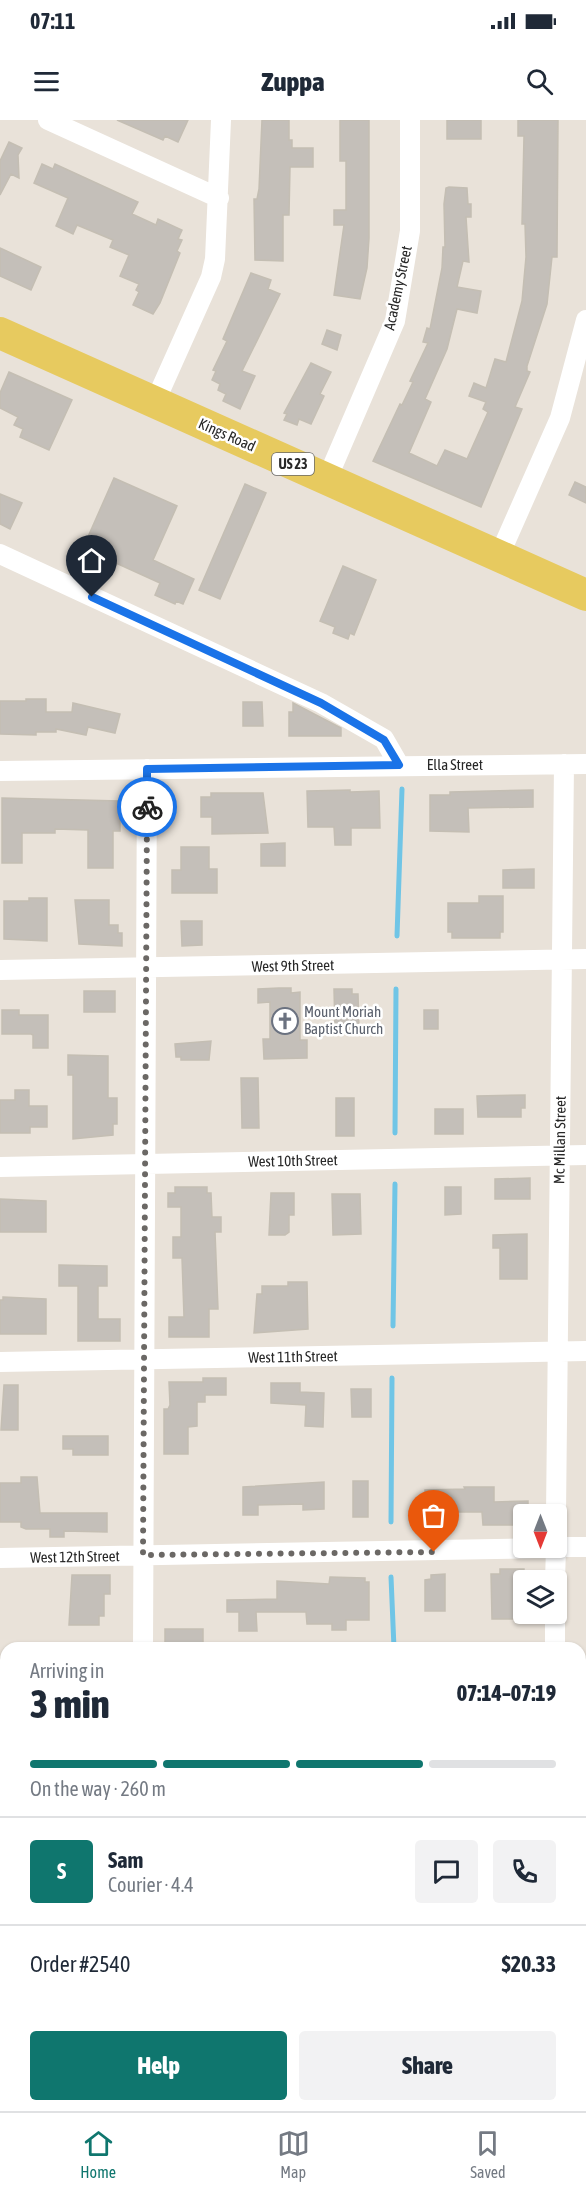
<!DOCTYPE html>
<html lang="en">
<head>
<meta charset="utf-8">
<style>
	body { margin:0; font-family:"Asap Condensed",sans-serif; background:#f2f2f3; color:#1f2937; height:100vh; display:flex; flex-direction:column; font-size:22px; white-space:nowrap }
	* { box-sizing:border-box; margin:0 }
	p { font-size:20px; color:#747a83 }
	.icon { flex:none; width:33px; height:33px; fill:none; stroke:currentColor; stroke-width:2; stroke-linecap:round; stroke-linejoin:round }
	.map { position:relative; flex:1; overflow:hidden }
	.sheet { position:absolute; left:0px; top:1522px; width:586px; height:470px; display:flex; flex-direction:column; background:#fff; border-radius:18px 18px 0 0; box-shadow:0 2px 4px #0004 }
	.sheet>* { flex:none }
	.needle { width:39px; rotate:180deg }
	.fabs { position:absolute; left:513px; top:1384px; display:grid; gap:12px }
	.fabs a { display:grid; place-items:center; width:54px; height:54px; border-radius:6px; background:#fff; box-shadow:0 2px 4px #0004; font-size:30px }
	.pin { position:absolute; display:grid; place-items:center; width:51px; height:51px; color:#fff; margin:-62px -26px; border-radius:50% 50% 50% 0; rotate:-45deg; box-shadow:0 0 6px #0007 }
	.pin .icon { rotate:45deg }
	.courier { position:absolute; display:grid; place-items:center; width:60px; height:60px; margin:-30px; border:4px solid #1a73e8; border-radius:50%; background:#fff; color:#222; box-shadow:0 2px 8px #0007 }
	.summary em { font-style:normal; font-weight:800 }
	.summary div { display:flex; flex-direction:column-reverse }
	.summary { display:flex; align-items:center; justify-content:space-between; height:102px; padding:0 30px }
	h1 { font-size:39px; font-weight:800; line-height:45px }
	.bar { display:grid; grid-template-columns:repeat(4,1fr); gap:9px 6px; align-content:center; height:72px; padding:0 30px }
	.bar i { height:8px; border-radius:4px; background:#e0e1e3 }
	.bar .on { background:#0f766e }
	.bar p { grid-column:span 4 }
	.line { display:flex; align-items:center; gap:15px; padding:0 30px; border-top:2px solid #e0e1e3 }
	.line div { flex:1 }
	.round { display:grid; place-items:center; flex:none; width:63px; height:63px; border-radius:6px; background:#f2f2f3 }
	.action { display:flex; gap:12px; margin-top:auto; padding:12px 30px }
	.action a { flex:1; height:69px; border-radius:6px; background:#0f766e; color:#fff; font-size:24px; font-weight:800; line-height:69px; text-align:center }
	.action a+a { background:#f2f2f3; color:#1f2937 }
	.status { display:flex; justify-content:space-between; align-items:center; height:42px; padding:0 30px; background:#fff; direction:ltr }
	.status svg { height:16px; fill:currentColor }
	header { display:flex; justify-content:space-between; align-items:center; height:78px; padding:0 30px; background:#fff; font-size:27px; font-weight:800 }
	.tabs { display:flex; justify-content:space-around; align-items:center; height:84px; border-top:2px solid #e0e1e3; background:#fff; font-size:16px; color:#747a83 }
	.tabs a { display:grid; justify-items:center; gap:3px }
	.tabs .on { color:#0f766e }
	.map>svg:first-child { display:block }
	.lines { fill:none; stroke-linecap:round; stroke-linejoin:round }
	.stream { stroke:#70c5e6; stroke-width:5 }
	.building { fill:#c4bfb9; stroke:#c4beb3; stroke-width:1.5 }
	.minor { stroke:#fff; stroke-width:20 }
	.tertiary { stroke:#fff; stroke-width:24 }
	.primary { stroke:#e7ca5f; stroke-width:32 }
	.done { stroke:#6b6865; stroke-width:6; stroke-dasharray:0 10.8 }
	.route { stroke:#1a73e8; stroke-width:8 }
	.labels { text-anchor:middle; stroke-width:5; stroke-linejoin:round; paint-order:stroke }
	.shield { fill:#fff; stroke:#686868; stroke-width:1.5 }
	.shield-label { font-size:14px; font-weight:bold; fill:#272727 }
	.street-label { font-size:15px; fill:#272727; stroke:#fff }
	.worship-label { font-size:15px; fill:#5b616d; stroke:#fff; text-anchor:start }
</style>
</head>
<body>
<div class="status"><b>07:11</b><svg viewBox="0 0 49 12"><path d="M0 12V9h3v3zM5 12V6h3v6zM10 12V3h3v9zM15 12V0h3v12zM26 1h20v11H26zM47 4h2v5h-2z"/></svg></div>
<header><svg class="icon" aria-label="menu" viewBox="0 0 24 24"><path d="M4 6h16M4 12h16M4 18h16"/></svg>Zuppa<svg class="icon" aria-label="search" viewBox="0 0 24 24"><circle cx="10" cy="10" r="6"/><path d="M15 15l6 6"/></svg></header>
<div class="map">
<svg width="586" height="1991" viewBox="0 0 586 1991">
	<rect width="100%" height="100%" fill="#e9e2d9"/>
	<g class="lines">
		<path class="stream" d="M397,816L402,669
			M395,1013L396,869
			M393,1206L395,1064
			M391,1402L392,1258
			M391,1457L394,1528
			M410,1986V1989"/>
	</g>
	<path class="building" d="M117,0H188L178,22L165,16L163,20Z
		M262,0H289V20H292V28H313V47H290L289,95H283V141L255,140L254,79H257L259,69Z
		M340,0H369V118L367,148L360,179L334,175L344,105H334V90H346V41H340Z
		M447,0H481V19H447Z
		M518,0H558L557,137H552L547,184L527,246V251L530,252L515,287L522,289L481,387L373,341L400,284L402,285L413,262L410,261L428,223L423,222L427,208L430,209L442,148L443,127H445L444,84L446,68L449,67L467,68L468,84H471V97H466L469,142L463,141L457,167L481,171L477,193L457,189L447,229L425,279L431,282L409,333L437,346L445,330L467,339L488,292L483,289L486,282L469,276L474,263L486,268L495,239L506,242L522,181L526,137L525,104H522L524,16H518Z
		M9,22L22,28L18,35L19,58L11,54L0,75V41Z
		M42,44L53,49L55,44L138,82L132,94L156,105L158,99L182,110L178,119L182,120L177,131L180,133L160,183L153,194L133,185L139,172L136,170L139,164L120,156L129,135L110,127L113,120L77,105L73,114L56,106L68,78L34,63Z
		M0,128L41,147L31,170L0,156Z
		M251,153L271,160L268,169L280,174L242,251L255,256L240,289L223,281L226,274L218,270L220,264L212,260L216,251L213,250L227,221L223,219Z
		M327,210L341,215L337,230L322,224Z
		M311,243L331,252L320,274L324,276L311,304L299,299L297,305L284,300L287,294L284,293Z
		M9,252L72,280L49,330L20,317L23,309L14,305L18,297L0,288V273Z
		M114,358L177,386L153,440L194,459L183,484L176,481L175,484L155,475L160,463L83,428Z
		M575,362L586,367V383L569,375Z
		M245,364L266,373L220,479L199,470Z
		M0,374L22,383L10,409L0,404Z
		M343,446L376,460L354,515L350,513L348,519L333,513L335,507L320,501Z
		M26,579H46V592H72L73,583L120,594L115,613L88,607L86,615L56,609V612H36V615L0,614V581H26Z
		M243,582H262L263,606H243Z
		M293,583L341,608V616H289V592H293Z
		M350,670V672L379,671L380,708H351V725H335L334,707H308L307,671Z
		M533,670V687L468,688L469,712L430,711V675H450V672Z
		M211,673H263L268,713L212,714V697H201V677H211Z
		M2,678L120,681V711H113V748H88V710L55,709V713H22V743H2Z
		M285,723V746H261V724Z
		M181,727H209V749H217V773H172V750H181Z
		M534,749V768H503V750Z
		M479,776H503V812H500V818H452V812H448V783H479Z
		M29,778H47V821L4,819V781H29Z
		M75,780H109V805H118V813H122V826L79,824Z
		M181,801H202V825L182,826Z
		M279,868H291V873L300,872V920H307V938L264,939L263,919H270V882L258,883V869Z
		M334,869H352V874H358L359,909L335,910Z
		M84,871H115V892H84Z
		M2,890H19V895H48V928H33V915L31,914H2Z
		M424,890H438V909H424Z
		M211,921L209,940H181V937H176L175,924Z
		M68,935L108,936V978H117V1004H113V1015L73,1019V955H68Z
		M241,958H258L259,1008H242Z
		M15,970H29V986H47V1007H30V1013H0V980H15Z
		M525,975V988H521V997H478L477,976Z
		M336,978H354V1016H336Z
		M435,989H463V1014H435Z
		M530,1058V1079H495V1059Z
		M175,1067H207V1073H211L212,1097H221V1112H215L218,1189H209V1217H169V1197H184L182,1138H173V1117H181V1087H168V1073H175Z
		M445,1067H461V1094L445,1095Z
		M271,1073H294V1095H289V1112L285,1115H269Z
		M332,1074H360L361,1114L333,1115Z
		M0,1079L46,1081V1112H0Z
		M527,1114V1159H500V1128H493V1115Z
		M59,1145L107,1146V1166H98V1199H120V1221H78V1166H59Z
		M288,1162H307L308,1209L254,1213L257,1174H262V1166H288Z
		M3,1177L46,1179V1214H0V1180H3Z
		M203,1258H226V1275H205V1282H197V1306L188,1307V1334H164V1289H168L170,1285L169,1262H203Z
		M271,1263H300V1272L324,1273L323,1307L305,1306L306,1285L271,1283Z
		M4,1265H18V1310H1Z
		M351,1269H371V1297H352Z
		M63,1316H108V1335H73V1329H63Z
		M21,1357H37L40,1393H107V1412L64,1411V1417H50V1409H26L21,1407V1402H0V1363H21Z
		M353,1361H368V1397H353Z
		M324,1362V1389L303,1390V1384L258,1385V1395H243V1367Z
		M464,1367H494V1382L528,1381V1395H524V1405H483L482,1392H440V1397H426L425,1370L465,1369Z
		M500,1449H524L522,1499H492L491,1454H500Z
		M445,1454V1491H425V1460L431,1459V1455Z
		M72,1455H110V1474H104V1496H99V1505H69Z
		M330,1457L365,1458V1462H369V1500H346V1510H332V1504H307L306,1492H256L257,1511H239V1492H227V1480L277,1479V1461L329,1464Z
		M165,1509H203V1526H165Z"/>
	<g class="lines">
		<path class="minor" d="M48,0L219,78
			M155,282L211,157L215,139L221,0
			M327,359L395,201L410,111V0
			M0,434L321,583L384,619L399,645
			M499,436L560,298L586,200
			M0,651L586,644
			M0,850L586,839
			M0,1047L586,1035
			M0,1242L586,1231
			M556,1395L564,644
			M556,1427H586
			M0,1438L546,1428
			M555,1461L556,1428
			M143,1528L147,649
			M555,1528V1494
			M580,1824H586
			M149,1986L150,1991
			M560,1986L561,1991"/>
		<path class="tertiary" d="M580,1630H586
			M0,1636H6"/>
		<path class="primary" d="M0,213L586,475"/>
	</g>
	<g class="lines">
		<path class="done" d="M147,687L143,1435L434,1432"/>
		<path class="route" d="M92,477L321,583L384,620L399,645L147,649V687"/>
	</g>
	<defs>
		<symbol id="church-ring" viewBox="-11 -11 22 22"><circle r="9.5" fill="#fff" stroke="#6b7280" stroke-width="1.5"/><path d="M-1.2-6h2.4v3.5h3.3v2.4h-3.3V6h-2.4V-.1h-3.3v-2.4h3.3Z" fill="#6b7280"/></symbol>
	</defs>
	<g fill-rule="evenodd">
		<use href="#church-ring" x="270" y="886" width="30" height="30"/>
	</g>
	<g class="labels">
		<rect class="shield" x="272" y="333" width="42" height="22" rx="4.5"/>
		<g class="shield-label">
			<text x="293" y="349">US 23</text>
		</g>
		<g class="street-label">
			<text transform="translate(398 168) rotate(-78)" y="5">Academy Street</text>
			<text transform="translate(227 315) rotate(24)" y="5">Kings Road</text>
			<text x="455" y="650">Ella Street</text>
			<text transform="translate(293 846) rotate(-1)" y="5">West 9th Street</text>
			<text transform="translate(560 1020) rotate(-89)" y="5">Mc Millan Street</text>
			<text transform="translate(293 1041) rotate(-1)" y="5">West 10th Street</text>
			<text transform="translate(293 1237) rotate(-1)" y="5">West 11th Street</text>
			<text transform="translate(75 1437) rotate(-1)" y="5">West 12th Street</text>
		</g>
		<g class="worship-label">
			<text x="304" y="897">Mount Moriah<tspan x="304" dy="17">Baptist Church</tspan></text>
		</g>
	</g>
</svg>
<div class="fabs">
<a><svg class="needle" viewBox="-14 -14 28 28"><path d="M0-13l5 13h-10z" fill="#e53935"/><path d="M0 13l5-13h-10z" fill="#747a83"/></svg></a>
<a><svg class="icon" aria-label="layers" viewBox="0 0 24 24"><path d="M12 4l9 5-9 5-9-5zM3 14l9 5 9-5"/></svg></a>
</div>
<div class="pin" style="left:434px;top:1432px;background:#ea580c"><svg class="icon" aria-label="bag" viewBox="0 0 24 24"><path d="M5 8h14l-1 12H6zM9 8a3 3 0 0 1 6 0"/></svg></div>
<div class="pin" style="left:92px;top:477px;background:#1f2937"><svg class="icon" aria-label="home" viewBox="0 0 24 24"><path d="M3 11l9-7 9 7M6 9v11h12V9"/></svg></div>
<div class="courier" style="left:147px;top:687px"><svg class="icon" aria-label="bike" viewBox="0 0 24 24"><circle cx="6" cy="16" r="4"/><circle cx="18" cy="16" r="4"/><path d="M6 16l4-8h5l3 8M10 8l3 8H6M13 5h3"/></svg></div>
<section class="sheet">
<div class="summary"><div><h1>3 min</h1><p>Arriving in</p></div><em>07:14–07:19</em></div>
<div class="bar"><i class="on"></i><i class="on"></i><i class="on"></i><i></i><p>On the way · 260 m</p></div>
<div class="line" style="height:108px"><b class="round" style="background:#0f766e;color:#fff">S</b><div><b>Sam</b><p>Courier · 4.4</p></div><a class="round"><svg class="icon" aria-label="chat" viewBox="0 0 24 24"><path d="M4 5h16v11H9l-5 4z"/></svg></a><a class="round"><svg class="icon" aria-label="phone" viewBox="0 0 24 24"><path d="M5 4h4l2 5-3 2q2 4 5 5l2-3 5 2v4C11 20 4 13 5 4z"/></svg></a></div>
<div class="line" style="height:78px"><div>Order #2540</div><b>$20.33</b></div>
<div class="action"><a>Help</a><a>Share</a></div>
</section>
</div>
<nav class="tabs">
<a class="on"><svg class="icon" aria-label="home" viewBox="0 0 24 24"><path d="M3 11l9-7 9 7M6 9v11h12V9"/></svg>Home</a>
<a><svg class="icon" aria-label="map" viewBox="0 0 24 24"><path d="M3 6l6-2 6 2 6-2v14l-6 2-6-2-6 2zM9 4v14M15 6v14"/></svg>Map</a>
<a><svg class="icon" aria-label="saved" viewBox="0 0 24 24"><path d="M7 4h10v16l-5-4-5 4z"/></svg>Saved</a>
</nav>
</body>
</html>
